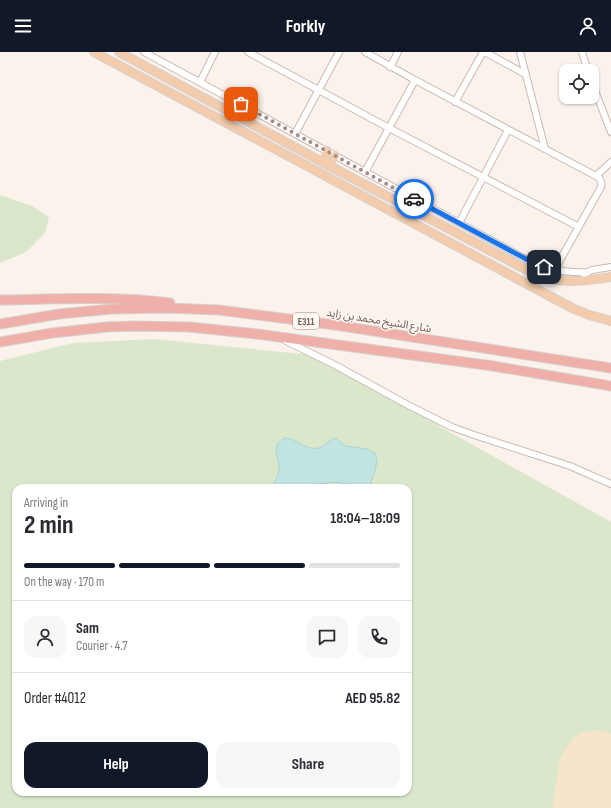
<!DOCTYPE html>
<html lang="en">
<head>
<meta charset="utf-8">
<style>
	body { margin:0; font-family:"Sofia Sans Condensed","Noto Sans Arabic",sans-serif; background:#f7f7f7; color:#2b2b33; height:100vh; display:flex; flex-direction:column; font-size:15px; white-space:nowrap }
	* { box-sizing:border-box; margin:0 }
	p { font-size:13px; color:#7c7c81 }
	.icon { flex:none; width:22px; height:22px; fill:none; stroke:currentColor; stroke-width:2; stroke-linecap:round; stroke-linejoin:round }
	.map { position:relative; flex:1; overflow:hidden }
	.details { position:absolute; left:12px; top:432px; width:400px; height:312px; display:flex; flex-direction:column; background:#fff; border-radius:12px; box-shadow:0 1px 3px #0004 }
	.details>* { flex:none }
	.buttons { position:absolute; left:559px; top:12px; display:grid; gap:8px }
	.buttons a { display:grid; place-items:center; width:40px; height:40px; border-radius:8px; background:#fff; box-shadow:0 1px 3px #0004; font-size:20px }
	.pin { position:absolute; display:grid; place-items:center; width:34px; height:34px; color:#fff; margin:-17px; border-radius:8px; box-shadow:0 2px 6px #0006 }
	.courier { position:absolute; display:grid; place-items:center; width:40px; height:40px; margin:-20px; border:3px solid #1a73e8; border-radius:50%; background:#fff; color:#222; box-shadow:0 1px 5px #0007 }
	.head em { font-style:normal; font-weight:700 }
	.head div { display:flex; flex-direction:column-reverse }
	.head { display:flex; align-items:center; justify-content:space-between; height:68px; padding:0 12px }
	h1 { font-size:26px; font-weight:700; line-height:30px }
	.bar { display:grid; grid-template-columns:repeat(4,1fr); gap:6px 4px; align-content:center; height:48px; padding:0 12px }
	.bar i { height:5px; border-radius:3px; background:#e1e1e2 }
	.bar .active { background:#111827 }
	.bar p { grid-column:span 4 }
	.line { display:flex; align-items:center; gap:10px; padding:0 12px; border-top:1px solid #e1e1e2 }
	.line div { flex:1 }
	.round { display:grid; place-items:center; flex:none; width:42px; height:42px; border-radius:12px; background:#f7f7f7 }
	.action { display:flex; gap:8px; margin-top:auto; padding:8px 12px }
	.action a { flex:1; height:46px; border-radius:12px; background:#111827; color:#fff; font-size:16px; font-weight:700; line-height:46px; text-align:center }
	.action a+a { background:#f7f7f7; color:#2b2b33 }
	header { display:flex; justify-content:space-between; align-items:center; height:52px; padding:0 12px; background:#111827; color:#fff; font-size:18px; font-weight:700 }
	.map>svg:first-child { display:block }
	.green { fill:#dbe7cb; fill-rule:evenodd }
	.sand { fill:#f6e5ca }
	.water { fill:#c1e3e2; stroke:#a9d4d3 }
	.lines { fill:none; stroke-linecap:round; stroke-linejoin:round }
	.minor-casing { stroke:#ccb9b2; stroke-width:8 }
	.major-casing { stroke:#d8d0ce; stroke-width:10 }
	.highway-casing { stroke:#d8d0ce; stroke-width:11 }
	.minor { stroke:#fff; stroke-width:6 }
	.major { stroke:#f2ccac; stroke-width:8 }
	.highway { stroke:#eeb0a9; stroke-width:9 }
	.done { stroke:#a38d87; stroke-width:4; stroke-dasharray:0 7.2 }
	.route { stroke:#1a73e8; stroke-width:5 }
	.labels { text-anchor:middle; stroke-width:3; stroke-linejoin:round; paint-order:stroke }
	.shield { fill:#fdf7f2; stroke:#9d8781; stroke-width:1 }
	.shield-label { font-size:10px; font-weight:bold; fill:#745751 }
	.street-label { font-size:11px; fill:#745751; stroke:#fdf7f2 }
</style>
</head>
<body>
<header><svg class="icon" aria-label="menu" viewBox="0 0 24 24"><path d="M4 6h16M4 12h16M4 18h16"/></svg>Forkly<svg class="icon" aria-label="person" viewBox="0 0 24 24"><circle cx="12" cy="8" r="4"/><path d="M4 21q1-7 8-7t8 7"/></svg></header>
<div class="map">
<svg width="611" height="756" viewBox="0 0 611 756">
	<rect width="100%" height="100%" fill="#fbf2eb"/>
	<path class="green" d="M0,143L32,154L49,165L45,181L26,200L0,211Z
		M154,287L312,303L439,373V374L611,470V756H0V309L73,291ZM16,436H408V740H16Z"/>
	<path class="sand" d="M594,678L607,680L611,682V756H552L560,707L568,693L579,681Z"/>
	<path class="water" d="M285,386C298,387 305,399 319,396C325,394 329,388 335,386L346,394L367,397L375,401L377,409L375,419L370,433L366,436H355L341,431L333,430L320,432L312,436H271C275,430 278,425 279,418C280,405 269,394 285,386Z"/>
	<g class="lines">
		<defs>
			<path id="minor" d="M144,0L533,211C551,219 567,221 587,220
				M248,0L389,76L579,175
				M365,0L415,28L596,124C600,126 602,130 601,135L554,219
				M485,0L525,22
				M520,0L545,97
				M582,0L588,19
				M390,15L398,0
				M200,30L215,0
				M592,31L611,80
				M455,50L483,0
				M295,82L339,0
				M365,120L415,28
				M596,124L611,110
				M459,171L508,78
				M584,222L592,218L611,215
				M284,288L335,313L408,353L452,375L474,383L570,414L611,432"/>
			<path id="major" d="M94,0L572,256L589,263L611,269
				M119,0L322,110L527,218C559,233 578,230 611,225
				M322,110L326,105L327,99
				M329,114L331,108L335,104"/>
			<path id="highway" d="M0,248C57,247 114,244 170,251
				M0,272L59,262L112,257L166,256L219,258L335,273L611,316
				M0,290L52,281L107,275L134,274L189,275L257,282L493,314L611,334"/>
		</defs>
		<use href="#minor" class="minor-casing"/>
		<use href="#major" class="major-casing"/>
		<use href="#highway" class="highway-casing"/>
		<use href="#minor" class="minor"/>
		<use href="#major" class="major"/>
		<use href="#highway" class="highway"/>
	</g>
	<g class="lines">
		<path class="done" d="M241,52L414,147"/>
		<path class="route" d="M414,147L528,208L544,215"/>
	</g>
	<g class="labels">
		<rect class="shield" x="293" y="261" width="26" height="16" rx="3"/>
		<g class="shield-label">
			<text x="306" y="273">E311</text>
		</g>
		<g class="street-label">
			<text transform="translate(379 268) rotate(9)" y="4">شارع الشيخ محمد بن زايد</text>
		</g>
	</g>
</svg>
<div class="buttons">
<a><svg class="icon" aria-label="locate" viewBox="0 0 24 24"><circle cx="12" cy="12" r="6"/><path d="M12 2v4M12 18v4M2 12h4M18 12h4"/></svg></a>
</div>
<div class="pin" style="left:241px;top:52px;background:#ea580c"><svg class="icon" aria-label="bag" viewBox="0 0 24 24"><path d="M5 8h14l-1 12H6zM9 8a3 3 0 0 1 6 0"/></svg></div>
<div class="pin" style="left:544px;top:215px;background:#1f2937"><svg class="icon" aria-label="home" viewBox="0 0 24 24"><path d="M3 11l9-7 9 7M6 9v11h12V9"/></svg></div>
<div class="courier" style="left:414px;top:147px"><svg class="icon" aria-label="car" viewBox="0 0 24 24"><path d="M5 17H2v-5l4-1 3-4h7l3 4 3 1v5h-3M9 17h6M6 11h13"/><circle cx="7" cy="17" r="2"/><circle cx="17" cy="17" r="2"/></svg></div>
<section class="details">
<div class="head"><div><h1>2 min</h1><p>Arriving in</p></div><em>18:04–18:09</em></div>
<div class="bar"><i class="active"></i><i class="active"></i><i class="active"></i><i></i><p>On the way · 170 m</p></div>
<div class="line" style="height:72px"><a class="round"><svg class="icon" aria-label="person" viewBox="0 0 24 24"><circle cx="12" cy="8" r="4"/><path d="M4 21q1-7 8-7t8 7"/></svg></a><div><b>Sam</b><p>Courier · 4.7</p></div><a class="round"><svg class="icon" aria-label="chat" viewBox="0 0 24 24"><path d="M4 5h16v11H9l-5 4z"/></svg></a><a class="round"><svg class="icon" aria-label="phone" viewBox="0 0 24 24"><path d="M5 4h4l2 5-3 2q2 4 5 5l2-3 5 2v4C11 20 4 13 5 4z"/></svg></a></div>
<div class="line" style="height:52px"><div>Order #4012</div><b>AED 95.82</b></div>
<div class="action"><a>Help</a><a>Share</a></div>
</section>
</div>
</body>
</html>
